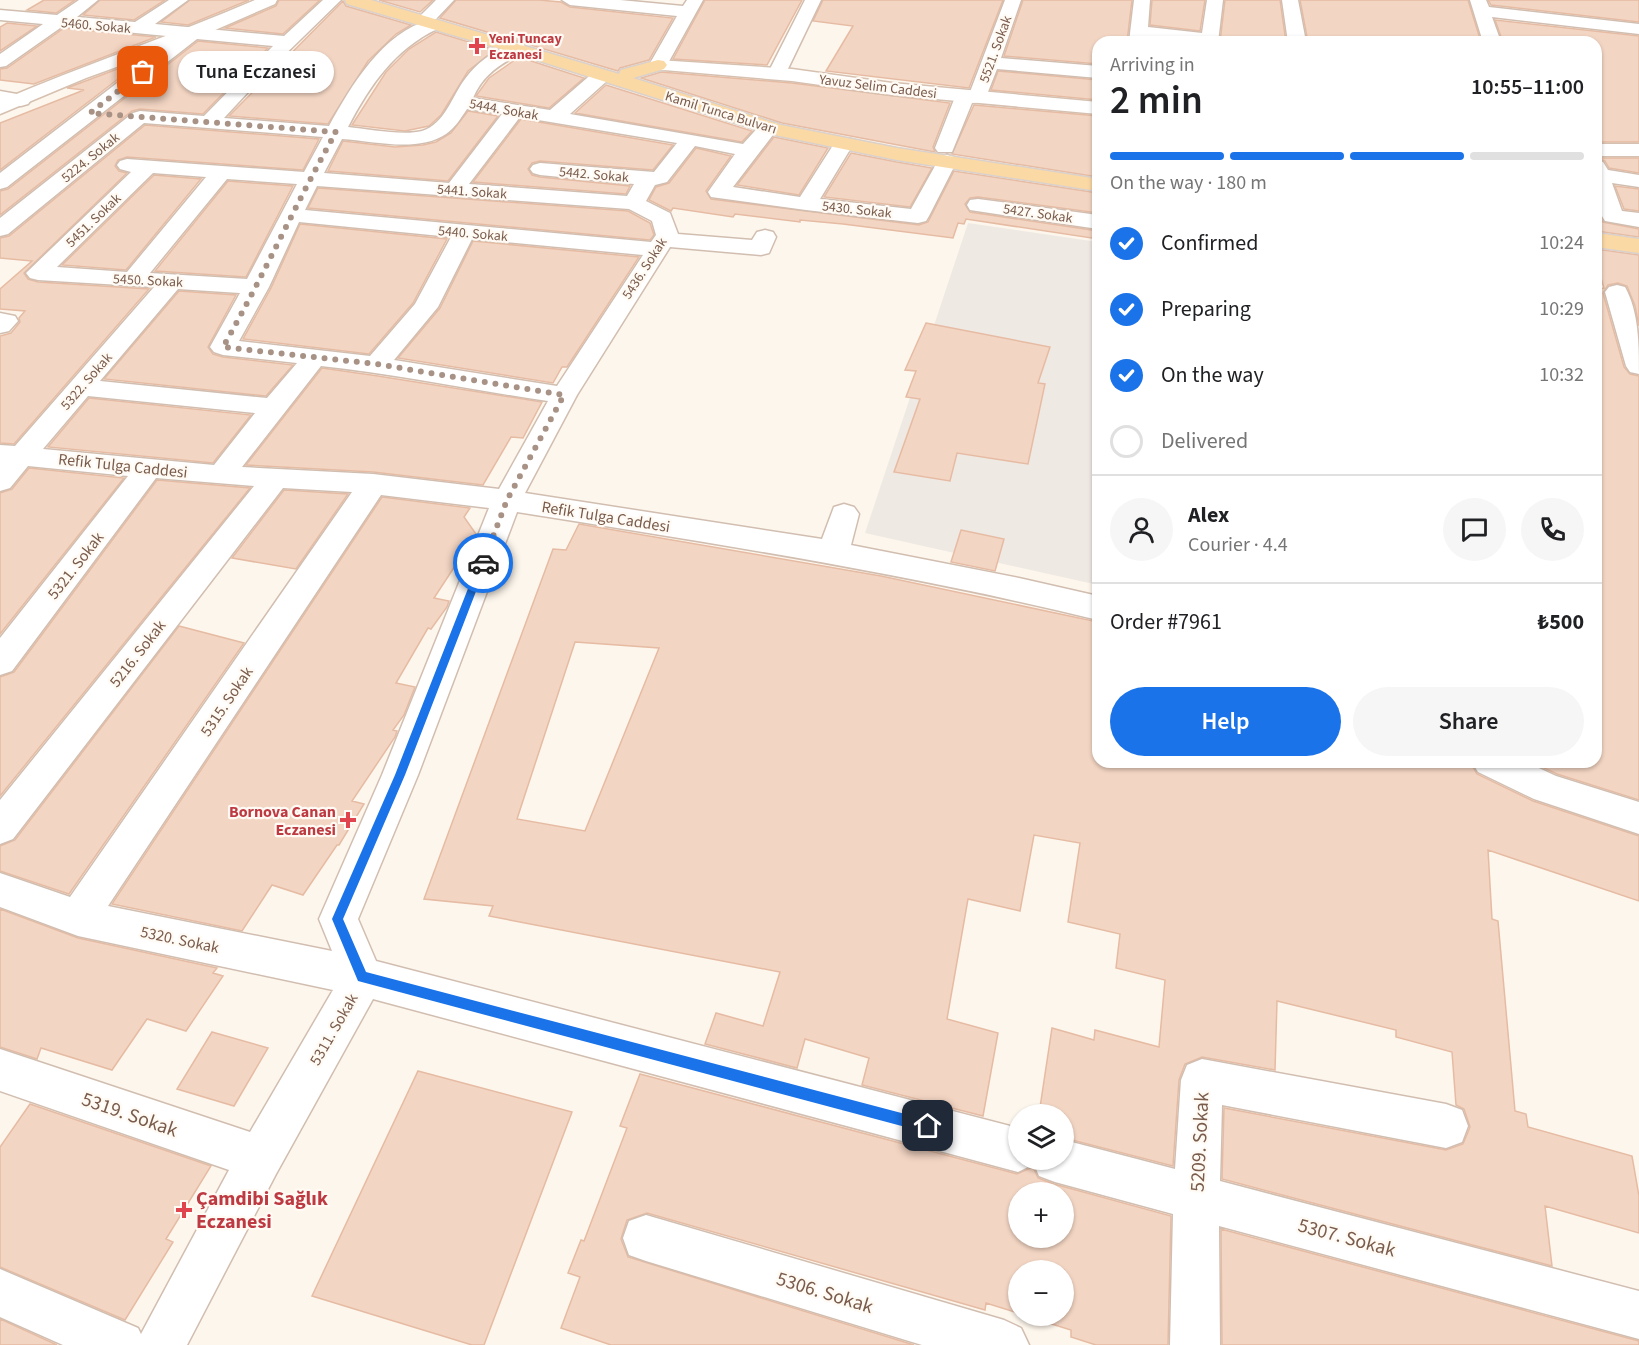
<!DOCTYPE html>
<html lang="en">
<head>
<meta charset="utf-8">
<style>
	body { margin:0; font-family:"Source Sans 3",sans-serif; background:#f6f6f6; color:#202124; height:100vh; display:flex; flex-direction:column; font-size:22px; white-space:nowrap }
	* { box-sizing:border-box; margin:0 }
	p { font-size:20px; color:#757577 }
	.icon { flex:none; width:33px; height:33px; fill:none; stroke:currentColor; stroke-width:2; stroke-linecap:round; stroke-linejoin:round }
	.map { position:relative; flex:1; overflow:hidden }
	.drawer { position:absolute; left:1092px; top:36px; width:510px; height:732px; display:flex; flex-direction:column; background:#fff; border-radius:18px; box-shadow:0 2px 4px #0004 }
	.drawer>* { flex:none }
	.controls { position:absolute; left:1008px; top:1104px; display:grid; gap:12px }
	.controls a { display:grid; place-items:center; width:66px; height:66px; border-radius:50%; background:#fff; box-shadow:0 2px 4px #0004; font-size:30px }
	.pin { position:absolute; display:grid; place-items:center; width:51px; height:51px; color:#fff; margin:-26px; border-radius:12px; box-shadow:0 3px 9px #0006 }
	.courier { position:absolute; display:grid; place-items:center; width:60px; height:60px; margin:-30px; border:4px solid #1a73e8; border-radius:50%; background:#fff; color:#222; box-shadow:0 2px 8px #0007 }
	.bubble { position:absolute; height:42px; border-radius:21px; background:#fff; box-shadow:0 2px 4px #0004; font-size:20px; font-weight:600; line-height:42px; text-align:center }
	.headline em { font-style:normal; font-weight:600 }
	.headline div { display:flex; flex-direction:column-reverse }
	.headline { display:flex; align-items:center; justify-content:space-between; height:102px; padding:0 18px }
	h1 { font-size:39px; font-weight:600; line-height:45px }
	.bar { display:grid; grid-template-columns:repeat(4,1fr); gap:9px 6px; align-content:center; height:72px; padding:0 18px }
	.bar i { height:8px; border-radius:4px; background:#e0e0e0 }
	.bar .selected { background:#1a73e8 }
	.bar p { grid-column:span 4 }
	.line { display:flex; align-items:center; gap:15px; padding:0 18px; border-top:2px solid #e0e0e0 }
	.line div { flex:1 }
	.round { display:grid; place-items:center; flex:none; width:63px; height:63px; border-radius:32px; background:#f6f6f6 }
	ol { padding:0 18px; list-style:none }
	li { display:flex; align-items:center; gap:18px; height:66px }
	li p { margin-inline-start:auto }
	li .icon { padding:6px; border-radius:50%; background:#1a73e8; color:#fff; stroke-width:4 }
	li:last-child { color:#757577 }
	li i { width:33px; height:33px; border:3px solid #e0e0e0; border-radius:50% }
	.cta { display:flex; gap:12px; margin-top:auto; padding:12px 18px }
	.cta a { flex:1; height:69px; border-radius:36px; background:#1a73e8; color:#fff; font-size:24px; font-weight:600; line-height:69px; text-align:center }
	.cta a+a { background:#f6f6f6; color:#202124 }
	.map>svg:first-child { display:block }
	.industrial { fill:#efe9e4 }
	.building { fill:#f3d5c3; stroke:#e6bba3; stroke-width:1.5; fill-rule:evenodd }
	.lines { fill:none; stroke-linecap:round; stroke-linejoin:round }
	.street-casing { stroke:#d1beb0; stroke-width:3 }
	.secondary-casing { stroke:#d6c0b0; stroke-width:3 }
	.primary-casing { stroke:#dad1cd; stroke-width:3 }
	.street { fill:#fff; fill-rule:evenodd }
	.secondary { fill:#fff; fill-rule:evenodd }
	.primary { fill:#fbd9a5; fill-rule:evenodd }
	.route { fill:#1a73e8 }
	.done { stroke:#a89285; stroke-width:6; stroke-dasharray:0 10.8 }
	.health-dot { fill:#e0444e; stroke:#fffaf3; stroke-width:2 }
	.labels { text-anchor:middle; stroke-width:4.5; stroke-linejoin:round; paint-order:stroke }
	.far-street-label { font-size:14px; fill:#7a5c4d; stroke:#fffaf3 }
	.far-health-label { font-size:14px; font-weight:bold; fill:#be3a42; stroke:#fffaf3; text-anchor:start }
	.street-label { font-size:16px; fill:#7a5c4d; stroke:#fffaf3 }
	.health-label { font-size:16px; font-weight:bold; fill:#be3a42; stroke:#fffaf3; text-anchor:end }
	.near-street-label { font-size:20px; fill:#7a5c4d; stroke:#fffaf3 }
	.near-health-label { font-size:20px; font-weight:bold; fill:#be3a42; stroke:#fffaf3; text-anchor:start }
</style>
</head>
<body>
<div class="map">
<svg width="1639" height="1345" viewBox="0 0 1639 1345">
	<rect width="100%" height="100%" fill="#fdf6ec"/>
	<path class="industrial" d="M968,223L1098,242V585L865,533Z"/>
	<path class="building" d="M44,0H75L56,13L27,10Z
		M100,0H165L134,20L83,15Z
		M190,0H249L188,25L161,22Z
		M279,0H320L283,34L225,28L276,6Z
		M379,0H433L420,12Z
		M456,0H539L561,2L570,7L673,18L649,60L620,68L618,71L440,18Z
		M705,0H802L767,65L673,59Z
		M823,0H1003L969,88L826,71L853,26L813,21Z
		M1023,0H1132L1127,42H1098V64L1004,56Z
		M1152,0H1205L1200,31L1150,25Z
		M1225,0H1280L1286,42H1220Z
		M1300,0H1468L1481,42H1308Z
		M1488,0H1639V22L1491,5Z
		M343,1L346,6L411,25L396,34L368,61L328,124L229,116Z
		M1495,20L1639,36V142H1596V42H1503Z
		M7,23L37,26L0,51V27Z
		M64,28L156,37L34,84L0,80V69L7,68Z
		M436,32L495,50L468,71L441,115L429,126L405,131L352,125L386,72L409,49Z
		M198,41L268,48L203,114L140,109L132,111L0,215V191L8,189Z
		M519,57L584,78L549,108L476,96L489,78Z
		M144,59L0,170V123L84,90L67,88Z
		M998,71L1098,80V100L991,90Z
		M661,72L792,83L950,103L933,147L935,152L782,123L641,78Z
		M606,85L752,131L742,142L575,113Z
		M974,105L1098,116V177L952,154Z
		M468,111L498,116L448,181L328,171L343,141L395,147L423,145L436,142L451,133Z
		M521,119L673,145L653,170L540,161L532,163L528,169L532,175L540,177L630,186L626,194L473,182Z
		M145,125L319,139L303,170L127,157L118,160L115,166L119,171L127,173L24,273L28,279L38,282L149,289L14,444L0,443V336L11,333L20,322L19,318L25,311L0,309V289L32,261L0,258V238L9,236Z
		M774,137L828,148L799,195L737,185Z
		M696,148L731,156L706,191L711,199L919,225L928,222L954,171L1098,193V213L978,197L970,198L965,204L970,212L1098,231V239L966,219L964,224L958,223L953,238L843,224L800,220V222L735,214L733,217L673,208L671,211L649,200L656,187L669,183Z
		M851,153L897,162L932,168L910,207L824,197Z
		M1598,158H1639V173L1609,168L1605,161Z
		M154,175L201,179L126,270L62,265Z
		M228,181L293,186L246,277L155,271Z
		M1615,186L1639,189V211L1624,209Z
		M318,188L628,211L650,223L654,235L650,240L308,208Z
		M1596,206L1603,222L1639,229V237L1596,231Z
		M300,224L447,239L413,303L369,354L243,339L271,288Z
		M473,241L639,257L567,367H562L553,383L398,358L440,308Z
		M1596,249L1639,255V326L1635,306L1627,286L1618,283L1608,285L1603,293L1624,367L1630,374L1639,376V800L1557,774L1531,762H1596V289L1604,288L1596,261Z
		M179,291L236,295L208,347L213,354L223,357L293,365L266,396L104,379Z
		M926,323L1050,347L1038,383L1045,384L1028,464L957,453L950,481L894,472L920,399L906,397L916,371L905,370Z
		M322,368L378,376L542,402L523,438L511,437L483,485L373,472L246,465Z
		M89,398L251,415L213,463L48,447Z
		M29,468L124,478L0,634V493L12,489Z
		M157,480L250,488L0,796V677L14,672Z
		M284,490L348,494L296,569L232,558Z
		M382,497L470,508L464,517L476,534L434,598L449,601L447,607L431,629L428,628L396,683L415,687L404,715L393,730L397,731L395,737L352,801L364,804L339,845H337L303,895L272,885L242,931L112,904Z
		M579,524L881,576L1098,622V762H1470L1477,774L1533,801L1639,836V901L1488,850L1492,919L1498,921L1515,1111L1526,1114L1528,1127L1632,1156L1639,1196V1233L1545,1206L1552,1266L1222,1179L1224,1108L1446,1150L1463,1144L1470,1127L1464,1109L1456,1105L1452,1052L1396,1037V1030L1277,1001L1275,1070L1202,1057L1185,1064L1179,1080L1173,1166L1064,1138V1114H1039L1052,1028L1094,1040L1095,1030L1159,1047L1165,980L1116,968L1120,934L1068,922L1080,843L1034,835L1020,911L968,899L947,1019L998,1033L983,1116L862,1085L869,1058L805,1039L797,1068L705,1044L716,1013L763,1026L780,972L489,916L493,906L424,899L553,549L566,550ZM575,642L659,648L585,831L517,819Z
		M961,530L1004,539L995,571L951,562Z
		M179,626L244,643L69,894L0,871V846L15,840Z
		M0,909L78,938L217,968L213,973L223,976L186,1031L147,1019L112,1070L41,1048L37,1059L0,1047Z
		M212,1032L268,1048L234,1106L177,1089Z
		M418,1071L572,1112L484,1345H472L312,1296Z
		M640,1074L1017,1174L1033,1167L1038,1178L1054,1184L1171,1216L1168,1345H1096L1071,1337V1330L1026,1316H1064V1270H1018V1313L986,1303L985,1310L647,1213L627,1220L621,1239L628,1257L914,1345H611L561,1328L580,1277L568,1273L581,1240L584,1241L627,1128L620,1126ZM1018,1192H1064V1238H1018Z
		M30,1104L211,1166L166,1239L173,1242L125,1320L0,1267V1147Z
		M1221,1229L1639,1341V1345H1222Z
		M0,1319L57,1345H0Z"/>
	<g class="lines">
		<defs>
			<path id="street" d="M79,0H98L77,17L135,22L169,0H188L155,24L284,36L323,0H341L264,75L224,118L329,126C351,86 383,32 430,20L424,19L421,15L436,0H454L436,19L431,20L437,21L440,25L437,29C394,50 370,85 348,127C368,129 403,136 422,131C445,124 452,96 465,79C477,62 497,48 517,43L523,44L526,48L523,52C501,64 483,74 473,98L550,110L594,72H608L610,76L608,80L570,114L743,144L762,123H776L779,127L733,187L800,197L837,139H851L854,143L820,199L911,209L940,157L947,155L954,157L957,161L929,216L926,221L918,223L806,210L711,197L708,192L735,154L695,146L667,182L655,185L646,201L670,213L678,234L752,240L757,232L765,230L773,232L776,237L769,253L761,255L670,247L577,395L525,493L822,539L834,507L844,504L854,507L859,514L851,545L1019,578L1098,596V620C906,573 712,543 517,512L418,775L358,919L376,961L1018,1128V1160H1064V1140L1175,1169L1181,1080L1187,1065L1202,1059L1446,1104L1462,1110L1468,1126L1462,1142L1446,1148L1222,1105L1220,1181L1639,1291V1339L1219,1226L1220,1345H1170L1173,1214L1055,1182L1039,1176L1034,1164L1018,1172L373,999L276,1174L187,1345H63L0,1317V1269L138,1328L141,1334L229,1170L0,1091V1049L250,1132L333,990L78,936L0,907V873L70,897L352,492L283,488L13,839L0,844V800L254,486L156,478L12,671L0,675V638L128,476L28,466L10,488L0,491V445L15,446L154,287L38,280L30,278L26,273L131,172L120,169L117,165L120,161L127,159L304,172L323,137L144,123L8,234L0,236V218L133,113L140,111L204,116L273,46L197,39L7,187L0,189V173L177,37L63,26L6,66L0,67V54L43,24L0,20V10L57,15ZM467,109L502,114L449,183L324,173L342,139C373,141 418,153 446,134C455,128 461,118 467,109ZM520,117L677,143L654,172L540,163L533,165L530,169L533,173L540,175L634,184L627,196L469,184ZM153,173L206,177L127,272L57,267ZM227,179L297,184L247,279L150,273ZM317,186L629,209L652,221L656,235L651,242L305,210ZM299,222L451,237L415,304L370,356L239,341L269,287ZM472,239L643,255L557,386L394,360L438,307ZM178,289L240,293L210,347L214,352L223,355L297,363L267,398L100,381ZM321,366C397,374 472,390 548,401L499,489L373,474L242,467ZM88,396L255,413L214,465L43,449ZM381,495L489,508L382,775L319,919L332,951L108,906Z
				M562,0H620L683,6L687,0H703L667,65L664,69H652L649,65L677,16L570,5Z
				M805,0H821L785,75L783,79H769L767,75Z
				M1005,0H1021L1001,58L1098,66V78L997,69L984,102L972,103L952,152H938L935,148L955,97L958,93L970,92Z
				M1134,0H1150L1148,27L1202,33L1207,0H1223L1218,42H1189L1147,37V42H1129Z
				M1282,0H1298L1306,42H1288Z
				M1470,0H1486L1489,7L1639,24V34L1492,17L1501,42H1483Z
				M0,91L28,96L31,100L28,104L21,106L0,103Z
				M1596,160L1603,162L1608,170L1639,175V187L1612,183L1622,211L1639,213V227L1605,221C1593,203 1596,180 1596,160Z
				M978,199L1098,215V229L970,210L967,205L970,200Z
				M1617,285L1625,287C1639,312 1639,345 1639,374L1630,372L1626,366L1605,292L1609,287Z
				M0,313L15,316L18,321L9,331L0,333Z
				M1472,762H1526L1556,776L1639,802V834L1534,799L1478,772Z
				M646,1215L1004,1320L1021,1328L1029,1345H922L646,1261L629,1255L623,1238L629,1221Z"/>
			<path id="secondary" d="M255,0H277L275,4L199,37L86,78L0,114V101C84,65 171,36 255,0Z
				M658,60L792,69L892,83L1098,102V114L892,95L792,81L652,69L649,65L652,61Z
				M1596,144H1639V156H1596Z"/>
			<path id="primary" d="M345,0H371L619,74L621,70L658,60L664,61L667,65L664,69L633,78L781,125L897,148L1098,179V191L897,160L770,134L511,52L347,4Z
				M1596,233L1639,239V253L1596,247Z"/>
		</defs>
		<use href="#street" class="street-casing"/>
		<use href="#secondary" class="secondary-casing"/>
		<use href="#primary" class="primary-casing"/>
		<use href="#street" class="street"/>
		<use href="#secondary" class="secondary"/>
		<use href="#primary" class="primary"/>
	</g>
	<path class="route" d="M483,559L487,563L405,775L343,919L366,972L928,1120L933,1121L935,1126L933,1131L928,1133L358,981L332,919L395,775L478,563Z"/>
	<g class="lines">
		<path class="done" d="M143,72L90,113L336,132C296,203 263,277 223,347L376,364L564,395L507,500L483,563"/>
	</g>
	<g class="health-dot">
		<path d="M474 37h6v6h6v6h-6v6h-6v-6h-6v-6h6z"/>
		<path d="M345 811h6v6h6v6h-6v6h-6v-6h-6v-6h6z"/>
		<path d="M181 1201h6v6h6v6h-6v6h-6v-6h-6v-6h6z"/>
	</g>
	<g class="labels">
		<g class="far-street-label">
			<text transform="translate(96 25) rotate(5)" y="5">5460. Sokak</text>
			<text transform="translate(995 49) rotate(-70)" y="5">5521. Sokak</text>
			<text transform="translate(878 86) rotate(7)" y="5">Yavuz Selim Caddesi</text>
			<text transform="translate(504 109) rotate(10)" y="5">5444. Sokak</text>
			<text transform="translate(721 112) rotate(17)" y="5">Kamil Tunca Bulvarı</text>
			<text transform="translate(90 157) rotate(-39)" y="5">5224. Sokak</text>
			<text transform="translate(594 174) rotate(5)" y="5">5442. Sokak</text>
			<text transform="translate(472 191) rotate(4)" y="5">5441. Sokak</text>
			<text transform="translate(857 209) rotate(6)" y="5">5430. Sokak</text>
			<text transform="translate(1038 213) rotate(8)" y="5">5427. Sokak</text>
			<text transform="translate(93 220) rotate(-44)" y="5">5451. Sokak</text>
			<text transform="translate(473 233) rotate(5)" y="5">5440. Sokak</text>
			<text transform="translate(644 268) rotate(-57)" y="5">5436. Sokak</text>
			<text transform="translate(148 280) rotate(3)" y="5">5450. Sokak</text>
			<text transform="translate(86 381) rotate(-49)" y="5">5322. Sokak</text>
		</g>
		<g class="far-health-label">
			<text x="489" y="43">Yeni Tuncay<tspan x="489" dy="16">Eczanesi</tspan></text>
		</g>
		<g class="street-label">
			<text transform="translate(123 465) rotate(6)" y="6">Refik Tulga Caddesi</text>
			<text transform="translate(606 516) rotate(9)" y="6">Refik Tulga Caddesi</text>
			<text transform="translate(75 565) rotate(-52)" y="6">5321. Sokak</text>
			<text transform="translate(137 653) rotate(-52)" y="6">5216. Sokak</text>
			<text transform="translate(226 701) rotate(-56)" y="6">5315. Sokak</text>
			<text transform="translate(180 939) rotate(12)" y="6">5320. Sokak</text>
			<text transform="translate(333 1029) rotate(-60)" y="6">5311. Sokak</text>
		</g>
		<g class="health-label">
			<text x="336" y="817">Bornova Canan<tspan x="336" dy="18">Eczanesi</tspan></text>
		</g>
		<g class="near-street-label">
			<text transform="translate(130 1114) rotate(19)" y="7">5319. Sokak</text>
			<text transform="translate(1199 1142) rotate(-87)" y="7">5209. Sokak</text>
			<text transform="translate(1347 1237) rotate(15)" y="7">5307. Sokak</text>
			<text transform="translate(825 1292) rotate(17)" y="7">5306. Sokak</text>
		</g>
		<g class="near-health-label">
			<text x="196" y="1205">Çamdibi Sağlık<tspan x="196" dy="23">Eczanesi</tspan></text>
		</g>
	</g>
</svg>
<div class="controls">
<a><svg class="icon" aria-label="layers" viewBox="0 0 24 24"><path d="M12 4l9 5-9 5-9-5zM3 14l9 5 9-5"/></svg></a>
<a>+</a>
<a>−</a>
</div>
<div class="pin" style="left:143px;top:72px;background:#ea580c"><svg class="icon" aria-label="bag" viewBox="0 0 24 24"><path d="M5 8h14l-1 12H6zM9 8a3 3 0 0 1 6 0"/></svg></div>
<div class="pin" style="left:928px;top:1126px;background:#1f2937"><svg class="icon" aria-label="home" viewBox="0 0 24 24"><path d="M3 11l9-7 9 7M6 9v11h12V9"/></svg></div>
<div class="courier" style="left:483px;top:563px"><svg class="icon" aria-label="car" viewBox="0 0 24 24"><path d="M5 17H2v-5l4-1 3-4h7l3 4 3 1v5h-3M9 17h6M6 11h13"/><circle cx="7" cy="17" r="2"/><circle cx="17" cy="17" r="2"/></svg></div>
<div class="bubble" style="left:178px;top:51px;width:156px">Tuna Eczanesi</div>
<section class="drawer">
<div class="headline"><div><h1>2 min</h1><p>Arriving in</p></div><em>10:55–11:00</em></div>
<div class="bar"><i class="selected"></i><i class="selected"></i><i class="selected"></i><i></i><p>On the way · 180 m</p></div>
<ol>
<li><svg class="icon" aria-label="check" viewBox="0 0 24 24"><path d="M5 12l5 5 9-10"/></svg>Confirmed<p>10:24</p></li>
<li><svg class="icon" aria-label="check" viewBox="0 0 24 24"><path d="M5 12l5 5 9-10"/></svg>Preparing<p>10:29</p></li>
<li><svg class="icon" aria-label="check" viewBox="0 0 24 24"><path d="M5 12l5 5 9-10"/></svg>On the way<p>10:32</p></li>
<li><i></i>Delivered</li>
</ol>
<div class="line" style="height:108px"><a class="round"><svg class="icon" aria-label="person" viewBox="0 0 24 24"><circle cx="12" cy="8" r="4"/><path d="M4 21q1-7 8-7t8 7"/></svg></a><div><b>Alex</b><p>Courier · 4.4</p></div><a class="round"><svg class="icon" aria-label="chat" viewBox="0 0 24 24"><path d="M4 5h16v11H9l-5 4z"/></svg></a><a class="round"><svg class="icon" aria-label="phone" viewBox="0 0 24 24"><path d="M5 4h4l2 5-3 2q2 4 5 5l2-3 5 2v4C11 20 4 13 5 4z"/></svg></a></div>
<div class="line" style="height:78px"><div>Order #7961</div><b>₺500</b></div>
<div class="cta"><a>Help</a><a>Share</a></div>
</section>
</div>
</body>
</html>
